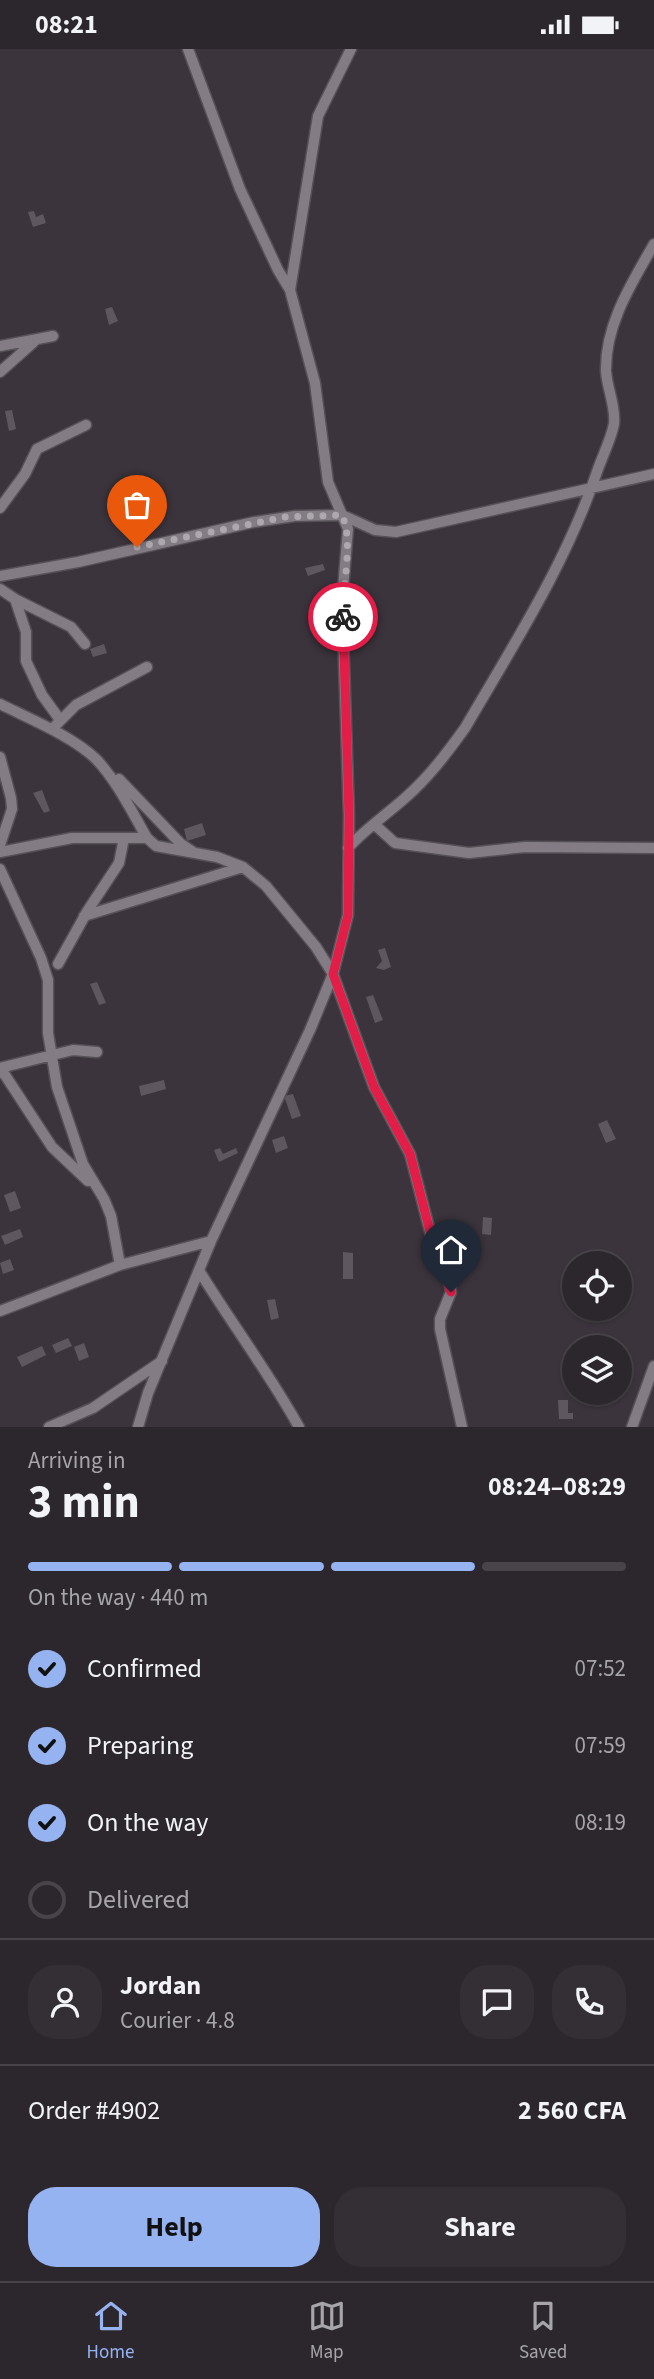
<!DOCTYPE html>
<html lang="en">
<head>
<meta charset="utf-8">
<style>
	body { margin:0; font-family:"Source Sans 3",sans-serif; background:#342f35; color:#f1f3f6; height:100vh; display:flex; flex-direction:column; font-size:26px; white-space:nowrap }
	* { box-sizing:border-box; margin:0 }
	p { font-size:23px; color:#a6a5aa }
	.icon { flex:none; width:38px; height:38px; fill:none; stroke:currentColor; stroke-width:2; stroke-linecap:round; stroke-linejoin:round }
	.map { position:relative; height:1378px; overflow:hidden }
	.drawer { display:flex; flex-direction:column; background:#2c272d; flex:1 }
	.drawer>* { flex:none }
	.tools { position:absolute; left:562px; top:1202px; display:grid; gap:14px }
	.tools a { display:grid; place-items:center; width:70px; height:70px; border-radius:50%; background:#2c272d; box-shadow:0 2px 5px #0004,0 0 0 2px #484449; font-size:35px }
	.pin { position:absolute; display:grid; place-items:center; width:60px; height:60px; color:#fff; margin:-72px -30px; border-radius:50% 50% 50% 0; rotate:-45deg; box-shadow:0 0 7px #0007 }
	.pin .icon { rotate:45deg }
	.courier { position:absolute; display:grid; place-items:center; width:70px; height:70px; margin:-35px; border:5px solid #e11d48; border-radius:50%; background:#fff; color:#222; box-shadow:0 2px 9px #0007 }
	.summary em { font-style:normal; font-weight:700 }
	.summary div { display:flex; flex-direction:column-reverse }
	.summary { display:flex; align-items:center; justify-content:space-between; height:119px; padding:0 28px }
	h1 { font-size:46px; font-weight:700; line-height:52px }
	.bar { display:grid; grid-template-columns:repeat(4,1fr); gap:10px 7px; align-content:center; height:84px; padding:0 28px }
	.bar i { height:9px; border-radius:5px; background:#484449 }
	.bar .active { background:#95b2f1 }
	.bar p { grid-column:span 4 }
	.line { display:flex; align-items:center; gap:18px; padding:0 28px; border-top:2px solid #484449 }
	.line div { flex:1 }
	.round { display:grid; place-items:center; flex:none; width:74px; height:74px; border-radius:28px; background:#342f35 }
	ol { padding:0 28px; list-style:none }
	li { display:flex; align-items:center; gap:21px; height:77px }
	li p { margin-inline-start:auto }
	li .icon { padding:7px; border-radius:50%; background:#95b2f1; color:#111; stroke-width:4 }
	li:last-child { color:#a6a5aa }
	li i { width:38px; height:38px; border:4px solid #484449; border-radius:50% }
	.action { display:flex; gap:14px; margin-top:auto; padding:14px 28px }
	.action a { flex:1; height:80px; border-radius:28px; background:#95b2f1; color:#111; font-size:28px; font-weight:700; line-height:80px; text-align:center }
	.action a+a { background:#342f35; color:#f1f3f6 }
	.status { display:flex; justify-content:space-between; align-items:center; height:49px; padding:0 35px; background:#2c272d; direction:ltr }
	.status svg { height:19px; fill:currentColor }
	.menu { display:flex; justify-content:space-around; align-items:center; height:98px; border-top:2px solid #484449; background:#2c272d; font-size:19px; color:#a6a5aa }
	.menu a { display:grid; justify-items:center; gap:4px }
	.menu .active { color:#95b2f1 }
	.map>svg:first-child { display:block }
	.building { fill:#5e575f }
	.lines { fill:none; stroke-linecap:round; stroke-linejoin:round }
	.minor-casing { stroke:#565157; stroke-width:13 }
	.minor { stroke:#847c85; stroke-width:10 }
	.done { stroke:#ada8ae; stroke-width:7; stroke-dasharray:0 12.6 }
	.route { stroke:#e11d48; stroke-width:9 }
</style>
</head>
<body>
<div class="status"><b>08:21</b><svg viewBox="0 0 49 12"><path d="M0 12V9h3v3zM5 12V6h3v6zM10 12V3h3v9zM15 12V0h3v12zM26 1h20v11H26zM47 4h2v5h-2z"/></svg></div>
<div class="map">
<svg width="654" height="1378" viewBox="0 0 654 1378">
	<rect width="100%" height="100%" fill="#3b343c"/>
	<path class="building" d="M34,162L36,168L43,165L46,174L33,178L28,163Z
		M112,258L118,272L109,276L105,260Z
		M12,361L16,380L9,382L5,362Z
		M323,515L325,521L308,527L305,519Z
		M104,595L107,604L93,608L90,600Z
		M42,741L50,762L44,764L33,744Z
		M202,774L206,786L187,792L184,780Z
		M385,899L391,918L384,921L376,919L382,912L378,901Z
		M97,933L106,954L99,956L90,935Z
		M373,946L383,971L375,974L366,948Z
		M164,1031L166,1040L141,1047L139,1037Z
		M293,1045L301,1067L292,1070L284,1047Z
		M607,1071L616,1090L606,1094L598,1075Z
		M284,1087L288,1099L276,1104L272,1091Z
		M220,1099L223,1105L236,1099L238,1104L219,1113L214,1101Z
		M15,1142L21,1159L10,1163L4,1146Z
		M483,1168L492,1169L491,1186L482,1185Z
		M20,1180L23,1188L5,1196L1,1187Z
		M343,1203L353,1204V1230H343Z
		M10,1210L14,1221L3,1225L0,1214Z
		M275,1250L279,1269L271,1271L267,1251Z
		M68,1289L72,1297L56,1304L52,1296Z
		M84,1294L89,1308L79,1312L74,1298Z
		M42,1297L46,1306L22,1318L17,1308Z
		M558,1351H568V1364H573V1370H559Z"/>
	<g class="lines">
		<defs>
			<path id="minor" d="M290,241L318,67L351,0
				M0,297L53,287
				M0,323L36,291
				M0,459L25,425L37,400L86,376
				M0,527L78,513L254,473L295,467L342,466L375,481L396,483L654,425
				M0,540L15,550L26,583V612L42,646L58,668
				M15,550L71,578L85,595
				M0,655C30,670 72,687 96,710C117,732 132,763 147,789L156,797L217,808L243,818L266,837L316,898L333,925L374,1038L410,1105L433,1194L450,1236L451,1243L440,1270V1280L462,1378
				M56,676L76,656L147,618
				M0,708L11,749L12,760L0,796
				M119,730L181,795L193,803
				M374,775L395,794L469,804L525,798L654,799
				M348,799C365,780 386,766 405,749C429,728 447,704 465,679C514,595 567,513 598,420C603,406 611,390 614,375C616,357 607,340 606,322C605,275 632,234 654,195
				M0,803L72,789H147
				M0,820L41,909L48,931V984L57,1038L83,1115L104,1150L111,1167L120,1216
				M84,867L243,818
				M58,915L88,861L119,814L124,789
				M0,1019L73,1001L97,1003
				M0,1022L5,1026L52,1098L88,1132
				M200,1223C232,1275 269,1324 299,1378
				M0,1262L120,1216L211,1192
				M49,1378L93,1359L162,1312
				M138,1378L148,1344L211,1192L310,981L333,925L348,866L349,766L342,552L348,480L328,433L315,334L290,241L278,221L240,140L188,0
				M632,1378L654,1317"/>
		</defs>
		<use href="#minor" class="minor-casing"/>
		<use href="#minor" class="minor"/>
	</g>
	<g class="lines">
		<path class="done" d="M137,498L285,468L342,466C354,492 342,537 343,568"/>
		<path class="route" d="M343,568L349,766L348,866L333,925L374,1038L410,1105L433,1194L451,1243"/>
	</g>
</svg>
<div class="tools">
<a><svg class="icon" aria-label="locate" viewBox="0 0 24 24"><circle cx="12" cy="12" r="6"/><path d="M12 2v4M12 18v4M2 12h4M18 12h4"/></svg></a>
<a><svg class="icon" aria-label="layers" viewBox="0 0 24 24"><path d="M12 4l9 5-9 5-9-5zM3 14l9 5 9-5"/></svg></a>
</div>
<div class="pin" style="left:137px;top:498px;background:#ea580c"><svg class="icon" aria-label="bag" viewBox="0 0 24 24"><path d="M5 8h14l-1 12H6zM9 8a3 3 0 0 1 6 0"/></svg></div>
<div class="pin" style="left:451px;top:1243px;background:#1f2937"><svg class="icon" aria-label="home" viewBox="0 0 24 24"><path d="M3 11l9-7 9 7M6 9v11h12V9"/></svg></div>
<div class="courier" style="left:343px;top:568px"><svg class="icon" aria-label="bike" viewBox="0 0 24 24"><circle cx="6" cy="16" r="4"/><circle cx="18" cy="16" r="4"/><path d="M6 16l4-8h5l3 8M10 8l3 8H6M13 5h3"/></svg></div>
</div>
<section class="drawer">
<div class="summary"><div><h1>3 min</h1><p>Arriving in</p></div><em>08:24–08:29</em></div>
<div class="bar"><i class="active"></i><i class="active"></i><i class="active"></i><i></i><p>On the way · 440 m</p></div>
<ol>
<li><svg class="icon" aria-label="check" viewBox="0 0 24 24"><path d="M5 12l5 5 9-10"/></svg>Confirmed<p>07:52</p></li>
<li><svg class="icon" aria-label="check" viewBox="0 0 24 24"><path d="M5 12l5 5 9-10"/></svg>Preparing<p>07:59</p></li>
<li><svg class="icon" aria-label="check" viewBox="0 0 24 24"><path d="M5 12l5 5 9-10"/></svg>On the way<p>08:19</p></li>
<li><i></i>Delivered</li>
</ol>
<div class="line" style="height:126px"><a class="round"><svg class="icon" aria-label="person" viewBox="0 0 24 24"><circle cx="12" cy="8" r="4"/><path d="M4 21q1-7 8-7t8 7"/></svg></a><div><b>Jordan</b><p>Courier · 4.8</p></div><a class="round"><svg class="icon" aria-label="chat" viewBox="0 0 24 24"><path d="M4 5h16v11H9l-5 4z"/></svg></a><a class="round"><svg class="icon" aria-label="phone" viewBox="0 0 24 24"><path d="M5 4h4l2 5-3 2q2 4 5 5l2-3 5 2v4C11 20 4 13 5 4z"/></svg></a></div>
<div class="line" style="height:91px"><div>Order #4902</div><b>2 560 CFA</b></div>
<div class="action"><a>Help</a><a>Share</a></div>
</section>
<nav class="menu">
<a class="active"><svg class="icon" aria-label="home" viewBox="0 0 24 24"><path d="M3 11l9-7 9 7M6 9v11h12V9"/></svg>Home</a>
<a><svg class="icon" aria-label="map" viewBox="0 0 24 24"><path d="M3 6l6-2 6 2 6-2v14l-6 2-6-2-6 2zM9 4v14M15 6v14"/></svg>Map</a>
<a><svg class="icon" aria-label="saved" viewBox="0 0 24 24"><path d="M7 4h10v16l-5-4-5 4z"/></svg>Saved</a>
</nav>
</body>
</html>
